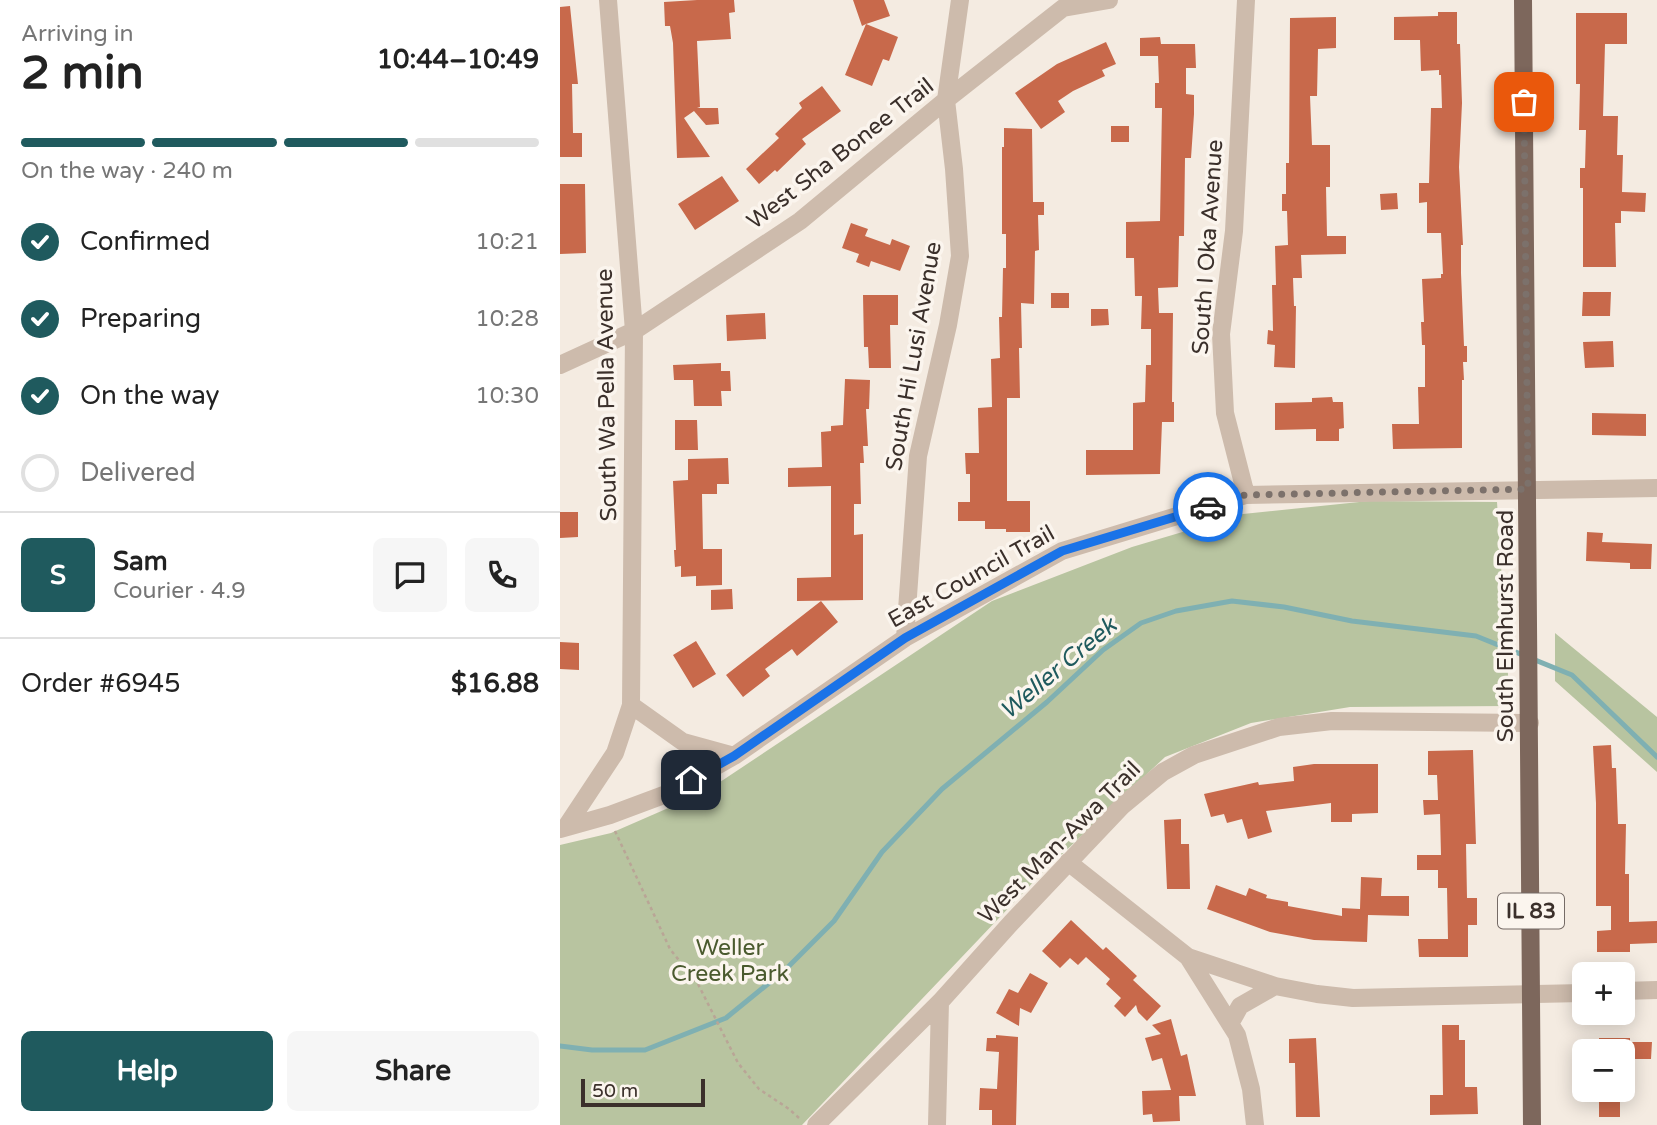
<!DOCTYPE html>
<html lang="en">
<head>
<meta charset="utf-8">
<style>
	body { margin:0; font-family:"Varela Round",sans-serif; background:#f6f6f6; color:#222; height:100vh; display:flex; flex-direction:column; font-size:26px; white-space:nowrap }
	* { box-sizing:border-box; margin:0 }
	p { font-size:23px; color:#767676 }
	.icon { flex:none; width:38px; height:38px; fill:none; stroke:currentColor; stroke-width:2; stroke-linecap:round; stroke-linejoin:round }
	.map { position:relative; flex:1; overflow:hidden }
	.panel { display:flex; flex-direction:column; background:#fff; width:560px }
	.panel>* { flex:none }
	.controls { position:absolute; left:1012px; top:962px; display:grid; gap:14px }
	.controls a { display:grid; place-items:center; width:63px; height:63px; border-radius:10px; background:#fff; box-shadow:0 4px 18px #0003; font-size:35px }
	.scale { position:absolute; left:21px; bottom:18px; width:124px; box-sizing:border-box; padding-left:7px; border:4px solid #3b302b; border-top:0; font-size:19px; line-height:24px; white-space:nowrap; color:#3b302b; -webkit-text-stroke:5px #fbf5ee; paint-order:stroke }
	.pin { position:absolute; display:grid; place-items:center; width:60px; height:60px; color:#fff; margin:-30px; border-radius:14px; box-shadow:0 4px 10px #0006 }
	.courier { position:absolute; display:grid; place-items:center; width:70px; height:70px; margin:-35px; border:5px solid #1a73e8; border-radius:50%; background:#fff; color:#222; box-shadow:0 2px 9px #0007 }
	.overview em { font-style:normal; font-weight:800 }
	.overview div { display:flex; flex-direction:column-reverse }
	.overview { display:flex; align-items:center; justify-content:space-between; height:119px; padding:0 21px }
	h1 { font-size:46px; font-weight:800; line-height:52px }
	.bar { display:grid; grid-template-columns:repeat(4,1fr); gap:10px 7px; align-content:center; height:84px; padding:0 21px }
	.bar i { height:9px; border-radius:5px; background:#e0e0e0 }
	.bar .selected { background:#1f5a5e }
	.bar p { grid-column:span 4 }
	.line { display:flex; align-items:center; gap:18px; padding:0 21px; border-top:2px solid #e0e0e0 }
	.line div { flex:1 }
	.round { display:grid; place-items:center; flex:none; width:74px; height:74px; border-radius:10px; background:#f6f6f6 }
	ol { padding:0 21px; list-style:none }
	li { display:flex; align-items:center; gap:21px; height:77px }
	li p { margin-inline-start:auto }
	li .icon { padding:7px; border-radius:50%; background:#1f5a5e; color:#fff; stroke-width:4 }
	li:last-child { color:#767676 }
	li i { width:38px; height:38px; border:4px solid #e0e0e0; border-radius:50% }
	.button { display:flex; gap:14px; margin-top:auto; padding:14px 21px }
	.button a { flex:1; height:80px; border-radius:10px; background:#1f5a5e; color:#fff; font-size:28px; font-weight:800; line-height:80px; text-align:center }
	.button a+a { background:#f6f6f6; color:#222 }
	main { display:flex; flex:1; min-height:0 }
	.map>svg:first-child { display:block }
	.green { fill:#b8c4a0 }
	.lines { fill:none; stroke-linecap:round; stroke-linejoin:round }
	.stream { stroke:#7fb0b2; stroke-width:5 }
	.building { fill:#c8694b }
	.path { stroke:#b9a596; stroke-width:2.5; stroke-dasharray:3.5 3.5; stroke-linecap:butt }
	.minor { stroke:#cdbbac; stroke-width:18 }
	.primary { stroke:#7d675c; stroke-width:18 }
	.done { stroke:#7c716b; stroke-width:7; stroke-dasharray:0 12.6 }
	.route { stroke:#1a73e8; stroke-width:9 }
	.labels { text-anchor:middle; stroke-width:7; stroke-linejoin:round; paint-order:stroke }
	.shield { fill:#fbf5ee; stroke:#756b66; stroke-width:2 }
	.shield-label { font-size:21px; font-weight:bold; fill:#3b302b }
	.street-label { font-size:23px; fill:#3b302b; stroke:#fbf5ee }
	.park-label { font-size:23px; fill:#4a5a2e; stroke:#fbf5ee }
	.water-label { font-size:24px; font-style:italic; fill:#1f5a5e; stroke:#fbf5ee }
</style>
</head>
<body>
<main>
<section class="panel">
<div class="overview"><div><h1>2 min</h1><p>Arriving in</p></div><em>10:44–10:49</em></div>
<div class="bar"><i class="selected"></i><i class="selected"></i><i class="selected"></i><i></i><p>On the way · 240 m</p></div>
<ol>
<li><svg class="icon" aria-label="check" viewBox="0 0 24 24"><path d="M5 12l5 5 9-10"/></svg>Confirmed<p>10:21</p></li>
<li><svg class="icon" aria-label="check" viewBox="0 0 24 24"><path d="M5 12l5 5 9-10"/></svg>Preparing<p>10:28</p></li>
<li><svg class="icon" aria-label="check" viewBox="0 0 24 24"><path d="M5 12l5 5 9-10"/></svg>On the way<p>10:30</p></li>
<li><i></i>Delivered</li>
</ol>
<div class="line" style="height:126px"><b class="round" style="background:#1f5a5e;color:#fff">S</b><div><b>Sam</b><p>Courier · 4.9</p></div><a class="round"><svg class="icon" aria-label="chat" viewBox="0 0 24 24"><path d="M4 5h16v11H9l-5 4z"/></svg></a><a class="round"><svg class="icon" aria-label="phone" viewBox="0 0 24 24"><path d="M5 4h4l2 5-3 2q2 4 5 5l2-3 5 2v4C11 20 4 13 5 4z"/></svg></a></div>
<div class="line" style="height:91px"><div>Order #6945</div><b>$16.88</b></div>
<div class="button"><a>Help</a><a>Share</a></div>
</section>
<div class="map">
<svg width="1097" height="1125" viewBox="0 0 1097 1125">
	<rect width="100%" height="100%" fill="#f4ebe1"/>
	<path class="green" d="M809,501L937,502L950,706L790,707L691,723L605,757L480,875L242,1125H0V845L51,833L145,792L432,601L572,547L683,514Z
		M995,633L1097,717V772L995,681Z"/>
	<g class="lines">
		<path class="stream" d="M0,1046L32,1050H85L166,1018L225,970L274,921L322,852L382,789L487,702L543,650L581,623L616,611L672,601L724,607L792,621L916,636L1012,675L1097,757"/>
	</g>
	<path class="building" d="M137,0H174L175,12L169,13L171,39L137,41L140,107L137,108H158L159,124L146,125L134,111L124,118L150,157L117,158L113,43L110,26H105L104,2Z
		M293,0H324L330,16L306,24L338,37L329,61L323,59L312,86L285,75L306,24L302,26Z
		M10,6L18,84H12L13,133H22V157H0V7Z
		M878,12H897V44H900L902,103L899,167L903,245H901V273L904,346H907V362H903L904,380H902V448L833,449L832,424H859L858,387H865V345H862L861,322H864L862,279L881,278V274H883L881,233H867V202L859,203V183H869L871,108H882L881,75H879V70L861,71L860,40H834V17L878,16Z
		M1016,13H1067V44H1045L1043,116H1058L1057,155H1063L1062,192L1086,193L1085,212L1061,211V223H1055L1056,267H1023V188H1020V168H1025L1026,130H1019L1020,84H1016Z
		M776,17V48L758,49L757,96H750L752,145H770V187H766L767,236H786V254L741,255L742,278H733L734,306H736L735,368L714,367L715,345L707,344L708,330L713,331L712,285H716L715,246L728,245L727,211H722V194H726V163H729L730,18Z
		M600,37L601,44H635L636,68H626V94L634,95V114L631,158H625L624,236H619L618,287L598,288L599,313H613L612,402H614V422H602L600,474L526,475V450H573V403L585,402L586,365H591V329H581L582,296H575L574,258H566V222L600,221L602,108H595V83H599L598,56H580V38Z
		M546,42L556,64L542,70L545,76L513,91L498,101L505,112L481,129L455,93L497,64Z
		M262,86L281,111L242,139L246,144L217,172L215,170L199,184L186,169L219,138L215,134L242,108L239,103Z
		M551,126H569V142H551Z
		M444,128L472,129L473,202H484V215H478L479,250L475,251L474,304L461,303L462,348H459L460,398H447V501H470V532H446V529H425V521H398V502H410V474H406L405,453H419L418,408L432,407L431,359L440,358L439,317H442L443,268H446V234H442V147H444Z
		M162,176L179,201L135,230L118,204Z
		M0,184H25L26,253L0,254Z
		M837,193L838,209L821,210L820,194Z
		M291,223L308,229L305,236L330,245L332,239L350,246L340,271L311,261L309,267L296,262L299,254L282,248Z
		M1023,292H1051L1050,316H1022Z
		M491,293H509V308H491Z
		M303,295H338V325H330L331,368H309L308,347H304Z
		M531,309H548L549,325L531,326Z
		M205,313L206,339L167,341L166,315Z
		M1053,341L1054,367L1025,368L1023,342Z
		M161,363V371H170L171,391H161L162,406H134L133,380H114L113,365Z
		M285,379L310,380L309,409H306L308,446H303L304,463H300L301,504H294V535L303,534V600L237,601V578L271,577V486L228,487V468L262,467L261,432L271,431V426L283,425Z
		M772,397L773,402H783L784,428L779,429V441H756V429L715,430V403L752,402V398Z
		M1032,413L1086,414V436L1032,435Z
		M115,420H137L138,450H115Z
		M168,458L169,484H157V494H142L143,549H162V585L136,586V576L121,577V566L115,567L114,550H116L113,481L128,480V459Z
		M0,512H18V537L0,538Z
		M1027,532L1043,533L1042,542L1092,544L1091,569H1070V563L1026,561Z
		M172,589L173,609L151,610V590Z
		M261,601L278,622L237,656L232,649L205,669L210,676L183,697L166,675Z
		M136,641L156,674L133,688L113,655Z
		M0,642L19,643V670L0,669Z
		M1051,745L1052,768H1056L1058,824H1066L1065,874H1069V922L1097,921V943L1070,944V952H1037V931L1051,930V906H1036V803L1033,746Z
		M913,750L916,844H906L907,898H917V925H908V957H859L858,939H888L887,888H878V870H857V855H881L880,814L864,815L863,800H878L877,775H868V751Z
		M754,764H818V813L792,814V822H771V803L706,811L712,832L688,839L682,819L667,823L664,814L651,817L644,794L698,782L699,785L734,781L733,767Z
		M621,819V844H629L630,889H607L604,820Z
		M801,877L822,878L821,896H849V916L808,915L807,942L754,940L710,932L647,909L656,885L686,896L689,888L707,895L706,898L728,902V906L782,916V908L800,909Z
		M511,920L543,950L546,947L577,976L573,980L601,1006L587,1021L578,1012L576,1005L565,1017L554,1006L561,998L546,984L550,979L526,957L518,965L510,958L500,968L482,951Z
		M470,973L488,983L471,1013L460,1008L459,1026L436,1013L449,989L458,993Z
		M611,1019L621,1056L627,1054L636,1096H619L620,1121L593,1122L592,1114L583,1115L582,1091L611,1090L602,1058L592,1061L585,1038L601,1034L592,1025Z
		M882,1025H899V1040H905V1087H917L918,1114L870,1115V1095H883Z
		M436,1035L458,1037L456,1125H432V1110H419L420,1088L437,1089L439,1052L426,1051L427,1038H436Z
		M756,1038L760,1117H736L735,1063H729V1039Z
		M1039,1038H1070V1042H1092L1091,1059H1062V1052H1039Z
		M1039,1090H1060V1117H1039Z"/>
	<g class="lines">
		<path class="path" d="M55,831L110,949L138,984L178,1063L199,1089L229,1109L239,1118"/>
		<path class="minor" d="M0,365L74,331L240,221L386,100L503,8L549,0
			M686,495L665,413L661,334L674,231L686,0
			M345,638L358,456L388,325L400,256L394,169L386,100L400,0
			M71,705L123,742L174,756
			M6,827L55,753L71,705L74,331L48,0
			M0,829L50,815L109,793L174,756L345,638L502,551L686,495L1097,488
			M508,862L628,957L715,986L757,994L793,998L1024,993
			M628,957L677,1035L691,1089L695,1125
			M1062,991L1097,990
			M670,1024L680,1006L715,986
			M256,1125L380,1002L451,923L562,806L603,772L634,755L719,727L772,721L970,723
			M377,1125L380,1002"/>
		<path class="primary" d="M963,0L972,1125"/>
	</g>
	<g class="lines">
		<path class="done" d="M648,507L685,495L968,489L964,102"/>
		<path class="route" d="M131,780L174,756L345,638L502,551L648,507"/>
	</g>
	<g class="labels">
		<rect class="shield" x="938" y="893.5" width="66" height="35" rx="5"/>
		<g class="shield-label">
			<text x="971" y="918">IL 83</text>
		</g>
		<g class="street-label">
			<text transform="translate(280 153) rotate(-38)" y="8">West Sha Bonee Trail</text>
			<text transform="translate(647 247) rotate(-86)" y="8">South I Oka Avenue</text>
			<text transform="translate(353 356) rotate(-80)" y="8">South Hi Lusi Avenue</text>
			<text transform="translate(46 395) rotate(-91)" y="8">South Wa Pella Avenue</text>
			<text transform="translate(411 576) rotate(-29)" y="8">East Council Trail</text>
			<text transform="translate(945 626) rotate(-90)" y="8">South Elmhurst Road</text>
			<text transform="translate(499 842) rotate(-45)" y="8">West Man-Awa Trail</text>
		</g>
		<g class="park-label">
			<text x="170" y="955">Weller<tspan x="170" dy="26">Creek Park</tspan></text>
		</g>
		<g class="water-label">
			<text transform="translate(498 668) rotate(-40)" y="8">Weller Creek</text>
		</g>
	</g>
</svg>
<div class="controls">
<a>+</a>
<a>−</a>
</div>
<div class="scale">50 m</div>
<div class="pin" style="left:964px;top:102px;background:#ea580c"><svg class="icon" aria-label="bag" viewBox="0 0 24 24"><path d="M5 8h14l-1 12H6zM9 8a3 3 0 0 1 6 0"/></svg></div>
<div class="pin" style="left:131px;top:780px;background:#1f2937"><svg class="icon" aria-label="home" viewBox="0 0 24 24"><path d="M3 11l9-7 9 7M6 9v11h12V9"/></svg></div>
<div class="courier" style="left:648px;top:507px"><svg class="icon" aria-label="car" viewBox="0 0 24 24"><path d="M5 17H2v-5l4-1 3-4h7l3 4 3 1v5h-3M9 17h6M6 11h13"/><circle cx="7" cy="17" r="2"/><circle cx="17" cy="17" r="2"/></svg></div>
</div>
</main>
</body>
</html>
